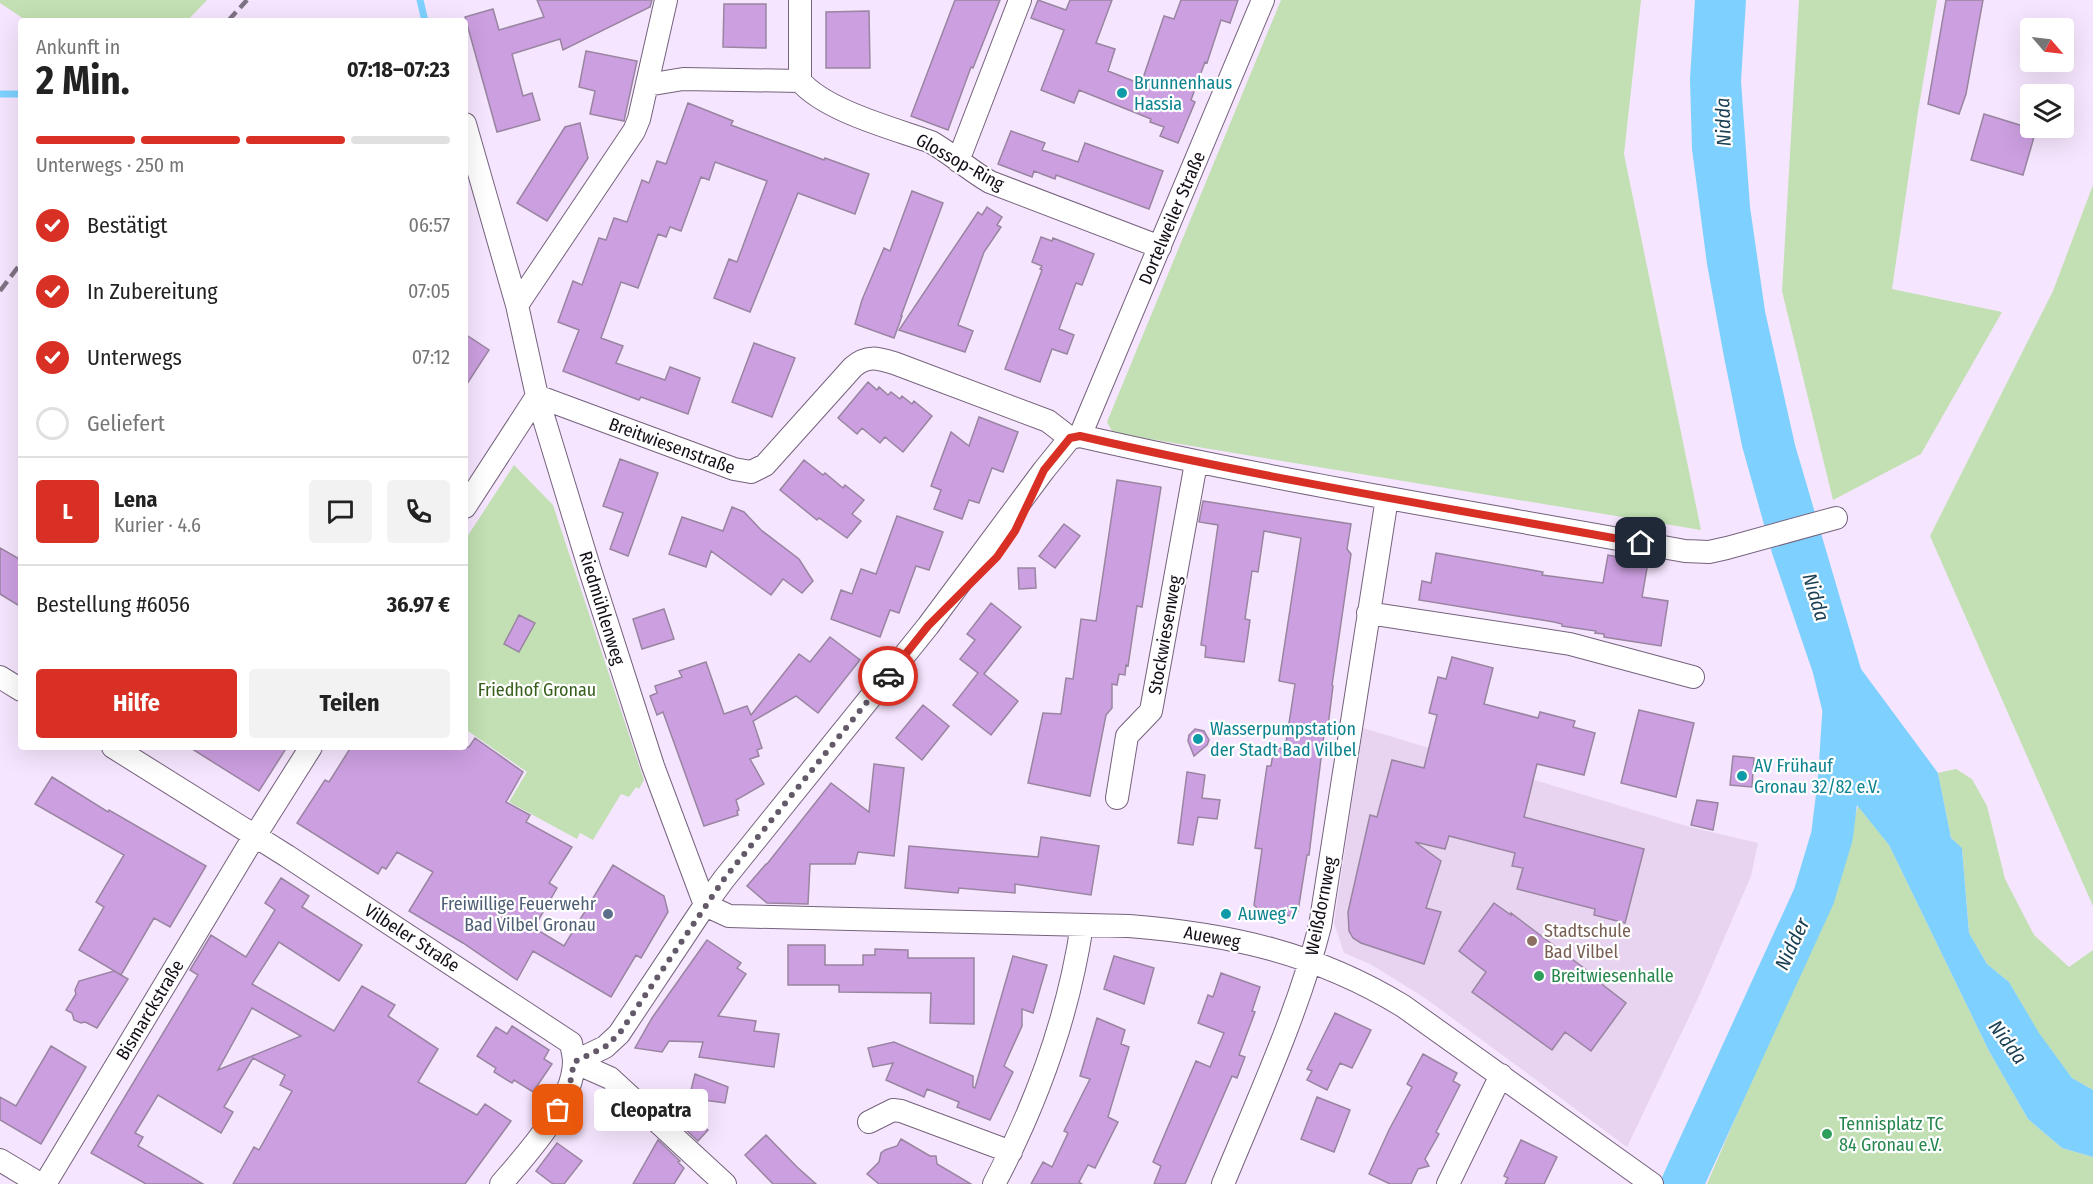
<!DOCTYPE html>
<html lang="de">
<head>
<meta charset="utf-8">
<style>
	body { margin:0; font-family:"Fira Sans Condensed",sans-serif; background:#f2f2f2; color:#222; height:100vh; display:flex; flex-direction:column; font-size:22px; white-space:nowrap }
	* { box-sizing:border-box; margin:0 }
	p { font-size:20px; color:#767676 }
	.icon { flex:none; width:33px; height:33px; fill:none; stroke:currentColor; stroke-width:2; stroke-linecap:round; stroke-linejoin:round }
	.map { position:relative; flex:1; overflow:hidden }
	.side { position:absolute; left:18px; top:18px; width:450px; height:732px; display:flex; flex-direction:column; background:#fff; border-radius:6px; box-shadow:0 6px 24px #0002 }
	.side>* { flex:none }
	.needle { width:39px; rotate:118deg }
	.controls { position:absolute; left:2020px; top:18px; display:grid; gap:12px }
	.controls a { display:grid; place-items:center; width:54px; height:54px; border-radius:6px; background:#fff; box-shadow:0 6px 24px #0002; font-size:30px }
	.pin { position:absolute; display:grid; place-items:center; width:51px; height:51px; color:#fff; margin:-26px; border-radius:12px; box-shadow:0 3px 9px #0006 }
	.courier { position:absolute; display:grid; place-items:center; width:60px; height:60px; margin:-30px; border:4px solid #d93025; border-radius:50%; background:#fff; color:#222; box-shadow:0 2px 8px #0007 }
	.bubble { position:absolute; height:42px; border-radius:6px; background:#fff; box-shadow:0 6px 24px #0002; font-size:20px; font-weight:700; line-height:42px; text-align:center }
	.headline em { font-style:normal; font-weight:700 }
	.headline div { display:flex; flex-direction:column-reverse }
	.headline { display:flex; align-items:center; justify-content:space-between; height:102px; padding:0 18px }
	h1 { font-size:39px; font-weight:700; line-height:45px }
	.bar { display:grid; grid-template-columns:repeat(4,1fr); gap:9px 6px; align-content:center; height:72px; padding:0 18px }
	.bar i { height:8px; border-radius:4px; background:#e0e0e0 }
	.bar .on { background:#d93025 }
	.bar p { grid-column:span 4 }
	.line { display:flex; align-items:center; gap:15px; padding:0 18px; border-top:2px solid #e0e0e0 }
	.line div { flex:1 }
	.round { display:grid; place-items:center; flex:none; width:63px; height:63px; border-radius:6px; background:#f2f2f2 }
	ol { padding:0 18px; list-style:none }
	li { display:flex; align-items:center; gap:18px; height:66px }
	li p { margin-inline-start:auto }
	li .icon { padding:6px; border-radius:50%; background:#d93025; color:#fff; stroke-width:4 }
	li:last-child { color:#767676 }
	li i { width:33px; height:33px; border:3px solid #e0e0e0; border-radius:50% }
	.action { display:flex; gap:12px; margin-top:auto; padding:12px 18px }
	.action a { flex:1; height:69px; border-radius:6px; background:#d93025; color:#fff; font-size:24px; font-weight:700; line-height:69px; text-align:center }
	.action a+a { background:#f2f2f2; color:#222 }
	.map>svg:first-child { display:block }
	.built { fill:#e8d4f1 }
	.green { fill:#c2e0b3 }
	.water { fill:#7ed1ff }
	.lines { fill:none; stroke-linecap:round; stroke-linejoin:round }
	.stream { stroke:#7ed1ff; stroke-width:7 }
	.river { stroke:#7ed1ff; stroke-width:42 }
	.building { fill:#cc9fe0; stroke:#9985a1; stroke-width:1.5; fill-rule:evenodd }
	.minor-casing { stroke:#75627d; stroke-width:24 }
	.minor { stroke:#fff; stroke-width:22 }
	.rail { stroke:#7e7384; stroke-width:4.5; stroke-dasharray:12 6; stroke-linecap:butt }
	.done { stroke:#635968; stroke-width:6; stroke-dasharray:0 10.8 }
	.route { stroke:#d93025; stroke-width:8 }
	.culture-dot { fill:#0f9aa8; stroke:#fff; stroke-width:2 }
	.service-dot { fill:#5c6f8a; stroke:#fff; stroke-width:2 }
	.education-dot { fill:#8d6e63; stroke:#fff; stroke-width:2 }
	.leisure-dot { fill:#2e9e5b; stroke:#fff; stroke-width:2 }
	.labels { text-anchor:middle; stroke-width:4.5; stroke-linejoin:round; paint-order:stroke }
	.culture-label { font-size:18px; fill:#0d838f; stroke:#fff; text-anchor:start }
	.street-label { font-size:18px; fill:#140d18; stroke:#fff }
	.park-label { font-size:18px; fill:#365e1a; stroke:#fff }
	.service-label { font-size:18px; fill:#4e5e75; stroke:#fff; text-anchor:end }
	.education-label { font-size:18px; fill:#785e54; stroke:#fff; text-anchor:start }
	.leisure-label { font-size:18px; fill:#27864d; stroke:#fff; text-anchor:start }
	.water-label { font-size:20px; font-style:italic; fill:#1b4053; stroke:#fff }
</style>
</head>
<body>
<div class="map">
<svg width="2093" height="1184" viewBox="0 0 2093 1184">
	<rect width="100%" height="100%" fill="#f6e5fe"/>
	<path class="built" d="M1363,728L1690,827L1758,843L1751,876L1700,994L1627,1147L1425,998L1370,964L1344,953L1334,923Z"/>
	<path class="green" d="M0,0H207L187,21H27L0,3Z
		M1281,0H1641L1624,154L1701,530L1113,433L1107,422Z
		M1799,0H1937L1918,112L1892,289L2002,312L1921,454L1833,500L1782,291Z
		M2093,185V906L1930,536L2053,291Z
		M514,465L553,505L644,780L639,789L636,787L629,797L621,794L593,840L580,833L577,839L509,802L527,772L465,729V540Z
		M1956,769L1972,779L1987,806L2005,879L2034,935L2069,967L2093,950V1090L2072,1078L2039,1034L2009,982L1987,964L1969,933L1962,848L1951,838L1938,773Z
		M1858,806L1889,845L1989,1051L2028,1119L2062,1148L2093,1157V1184H1707L1818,926L1848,842Z"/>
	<path class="water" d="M1695,0H1746L1741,81L1750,207L1765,311L1795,445L1861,669L1938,773L1951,838L1962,848L1969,933L1987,964L2009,982L2039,1033L2072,1078L2093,1090V1157L2062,1148L2028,1119L1989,1051L1889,845L1844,789L1834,758L1813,673L1772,553L1742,446L1724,357L1707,264L1692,149L1690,79Z"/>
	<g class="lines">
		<path class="stream" d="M420,0L425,21
			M0,94H21"/>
		<path class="river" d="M1682,1184L1814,896L1832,836L1839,779L1843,716"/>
	</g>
	<path class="building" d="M537,0H652L650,7L563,50L560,39L512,54L523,96L532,93L540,120L497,132L465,17L493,9L499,30L544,17Z
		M955,0H1000L973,68L971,67L948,130L911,116Z
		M1038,0L1066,10L1070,0H1112L1096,43L1115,49L1108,71L1141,84L1164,16L1174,19L1181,0H1238L1230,23L1221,20L1207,63L1205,62L1191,100L1195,102L1178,143L1160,136L1164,127L1150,122L1151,119L1079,90L1074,103L1041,90L1064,30L1031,18Z
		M1946,0H1983L1966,94L1959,114L1928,104Z
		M724,4H766V48L723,47Z
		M869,11L870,68H826V12Z
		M586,51L637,61L624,121L590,114L595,91L579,87Z
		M688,103L733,121L731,125L824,160L825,158L869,174L855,214L798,193L750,312L714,298L729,259L737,262L767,181L715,162L709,180L701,177L681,231L670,227L666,237L658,234L638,288L621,282L601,338L623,346L616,363L665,380L670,367L700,378L688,414L641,397L639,400L563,371L579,330L558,322L573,281L582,285L599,238L606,240L614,218L627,222L642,180L649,183L657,161L666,164Z
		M1984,114L2036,130L2023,175L1971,160Z
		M580,123L588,158L547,221L517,203L565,127Z
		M1011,131L1045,143L1042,150L1078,162L1085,143L1163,171L1149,209L1056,175L1055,179L1034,171L1032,177L998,164Z
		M912,191L943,203L901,316H902L894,338L855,324L862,300L884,248L890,251Z
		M987,207L1002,217L997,225L1001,227L984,252L958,325L973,331L965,352L899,330L978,212L982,215Z
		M1041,237L1052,241L1053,238L1094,254L1082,285L1076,283L1059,329L1074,335L1067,354L1052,349L1040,382L1005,369L1042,270L1040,269L1042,266L1032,262Z
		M465,334L489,350L465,387Z
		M754,343L795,358L772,417L732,402Z
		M868,382L877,390L879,387L888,395L891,392L900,399L902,396L912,404L914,401L932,416L903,452L885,437L880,443L862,428L857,434L838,418Z
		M979,417L1018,432L1003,472L992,468L979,503L969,500L962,519L934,509L941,490L931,486L951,432L969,446Z
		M620,459L658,473L628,556L610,549L623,513L603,506Z
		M804,460L823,475L825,473L843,488L845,485L864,500L852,514L861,521L847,538L819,518L817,520L780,490Z
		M1117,480L1161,487L1142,607L1137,606L1128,666L1126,665L1125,675L1119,674L1117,685L1112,684V708L1106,715L1090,796L1028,783L1043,713L1061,714L1066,678L1073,679L1081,619L1096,621Z
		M1203,501L1351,524L1347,549L1351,554L1332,685L1333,686L1328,726H1325L1309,855H1307L1298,911L1292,916L1284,915L1280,918L1271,916L1270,913L1260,911L1254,905L1262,849L1255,848L1267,766H1271L1274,747L1285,749L1295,684L1279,681L1301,538L1264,531L1258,572L1252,571L1245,619L1250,620L1244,662L1205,657L1206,646L1201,645L1218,525L1199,522Z
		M732,507L744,512L761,530L799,559L813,581L802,593L783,579L771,595L711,551L706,567L669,554L682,517L723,531Z
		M897,516L943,532L929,570L916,566L899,613L890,610L880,637L831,619L841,590L852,594L861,569L876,574Z
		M1064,524L1080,536L1055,568L1039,556Z
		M0,548L21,560V607L0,594Z
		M1436,553L1543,572L1542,575L1603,583L1608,555L1648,562L1642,597L1668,601L1661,646L1604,637V634L1595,633L1596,631L1562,626V624L1554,622L1419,600L1422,581L1431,583Z
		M1018,568H1035L1036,588L1019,589Z
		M991,603L1021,627L984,674L1018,701L991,735L953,705L978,673L960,659L975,640L967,634Z
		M664,609L674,639L642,649L633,619Z
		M519,615L535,623L519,652L504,644Z
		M830,637L860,660L818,713L796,696L753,721L762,748L757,750L759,756L750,759L764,784L736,800L739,810L737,811L738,815L704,826L663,712L657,715L650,696L657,693L655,686L682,677L679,671L706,662L724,714L747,706L751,715L799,654L810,662Z
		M1452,657L1493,668L1484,704L1538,718L1540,712L1575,721L1573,727L1595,733L1584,775L1537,764L1524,817L1644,849L1625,923L1594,915L1595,909L1517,889L1523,868L1512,866L1515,853L1449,836L1445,849L1415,842L1441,861L1426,908L1441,912L1424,964L1361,943L1353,938L1349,931L1348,912L1370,815L1377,817L1392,760L1424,768L1437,715L1429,713L1438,677L1446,679Z
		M923,705L949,726L922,760L896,738Z
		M1639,710L1694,723L1676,797L1621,783Z
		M1195,729L1204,731L1209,740L1207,745L1194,756L1188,741L1189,735Z
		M475,738L523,772L506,802L530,815L526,822L572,847L549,883L557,888L534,928L564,946L613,865L664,896L668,912L641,958L636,955L611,997L533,951L517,980L463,943L409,911L433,872L397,852L386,869L382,867L378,874L297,823L325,780L329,782L351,747H469Z
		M189,747H287L259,791Z
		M1733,756L1754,758L1752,787L1730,785Z
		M874,764L904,768L894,856L858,852L855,864H810L808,904L767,903L747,886L766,864H767L831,783L869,812Z
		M1187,772L1205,775L1202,798L1220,800L1217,819L1198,817L1193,845L1178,843Z
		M52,777L108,812L109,810L206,866L170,927L154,918L121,975L79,950L104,907L96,902L124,855L35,804Z
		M1697,800L1718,803L1713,830L1691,825Z
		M1041,837L1099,846L1091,895L1015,884V893L959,888L958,893L905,888L909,846L1038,857Z
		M281,878L309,896L302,907L362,945L339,981L279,942L252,984L334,1031L362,986L395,1005L388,1016L438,1049L418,1082L477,1115L485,1104L511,1121L465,1184H233L254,1147L259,1150L292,1091L280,1085L285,1075L253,1058L224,1107L233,1112L221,1133L158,1095L135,1133L143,1137L138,1146L203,1184H146L91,1153L198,975L190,970L211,935L246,957L275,910L265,903ZM252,1008L301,1036L218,1070Z
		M1494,903L1511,915V913L1601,981L1603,985L1626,1003L1591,1051L1565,1032L1552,1050L1472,992L1486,972L1459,951Z
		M707,940L741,963L737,968L746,974L718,1016L756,1021L754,1031L779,1034L774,1067L699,1057L703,1042L669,1041L662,1052L635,1048L652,1018Z
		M788,945H825V965H863V955H875V949L908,950V958H974V1024L930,1023L931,993L839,992V985H788Z
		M1013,956L1047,965L1033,1013L1022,1009V1026L1004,1066L1013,1072L990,1120L957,1107L959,1102L927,1089L924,1097L886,1080L893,1063L873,1067L868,1048L894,1042L973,1076V1087L975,1088Z
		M1114,956L1154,968L1144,1004L1104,989Z
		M114,971L128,979L97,1028L85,1022L81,1023L74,1020L72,1013L66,1010L76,994L75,990L79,981Z
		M1221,973L1260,987L1252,1011L1255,1012L1239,1055L1245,1057L1237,1078L1232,1076L1185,1184H1154L1161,1166L1153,1162L1196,1061L1210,1067L1224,1033L1198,1023L1208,995L1213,997Z
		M1335,1013L1371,1030L1352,1068L1340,1063L1327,1090L1307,1080L1312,1071L1307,1069Z
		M1097,1018L1125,1030L1121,1044L1129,1047L1108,1117L1118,1122L1095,1168L1088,1165L1079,1182L1082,1184H1031L1043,1162L1052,1167L1068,1133L1064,1131L1090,1079L1080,1076Z
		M512,1026L549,1050L544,1059L552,1064L533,1092L514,1080L512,1083L494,1072L496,1068L477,1056L496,1027L507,1034Z
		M51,1046L86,1067L41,1144L0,1120V1097L16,1106Z
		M1423,1054L1457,1073L1453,1081L1460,1085L1436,1132L1439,1134L1425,1159L1429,1166L1418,1169L1411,1184H1390L1369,1174L1389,1130L1412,1087L1407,1084Z
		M695,1074L728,1087L725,1103L689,1098Z
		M1317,1097L1350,1110L1334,1152L1301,1139Z
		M678,1105L708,1130L698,1141L671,1116Z
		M766,1135L797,1167L816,1184H773L745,1155Z
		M901,1139L930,1156H936L937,1164L971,1184H879L867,1174L879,1162L881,1153L885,1150L897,1146Z
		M658,1140L680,1161L678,1162L684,1168L674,1184H633Z
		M1521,1140L1557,1157L1544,1184H1505L1508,1178L1504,1176Z
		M557,1143L582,1161L564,1184H553L536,1171Z"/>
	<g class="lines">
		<defs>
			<path id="minor" d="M800,0V81
				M647,85L683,79L800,81C826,111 892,128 931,142C952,154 969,170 990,182L1160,247
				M465,124L517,305L537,396L590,570L653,766L705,905L729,916L1129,926C1230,934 1316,953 1403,1006L1652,1184
				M958,161L1020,0
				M517,305L634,131L639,119L666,0
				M1080,436L1263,0
				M1070,438L1080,436C1280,482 1483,514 1685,551L1709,552L1727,548L1836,518
				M465,507L537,396L734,469L751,472L765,465L853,367C867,355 877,358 894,363L1048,421L1070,438
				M1368,613L1570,644L1693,677
				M0,677L21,690
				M113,747L287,856L571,1043C572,1049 574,1056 574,1062C573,1104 527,1154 501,1184
				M1117,798L1127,736L1151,711L1196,463
				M574,1062L605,1047L619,1034L705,905L724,879L928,626L1044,470L1070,438
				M574,1062L610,1078L725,1184
				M869,1122L893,1110L901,1111L1011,1152
				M0,1160L40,1184
				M45,1184L246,850L311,747
				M994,1184C1038,1101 1068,1018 1082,925
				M1223,1184C1257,1101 1298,1013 1320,926L1387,498
				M1448,1184L1501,1075"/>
		</defs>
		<use href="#minor" class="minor-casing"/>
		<use href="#minor" class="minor"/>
		<path class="rail" d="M228,21L247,0
			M0,291L21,263"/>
	</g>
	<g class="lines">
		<path class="done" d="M558,1110L570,1084L574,1062L605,1047L619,1034L724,879L888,676"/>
		<path class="route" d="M888,676L928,626L997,557L1015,531L1044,470L1070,438L1080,436C1266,479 1454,509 1641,543"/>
	</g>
	<g class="culture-dot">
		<circle cx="1122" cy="93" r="6"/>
		<circle cx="1198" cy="739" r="6"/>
		<circle cx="1742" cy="776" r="6"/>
		<circle cx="1226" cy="914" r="6"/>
	</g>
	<circle class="service-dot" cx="608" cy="914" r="6"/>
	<circle class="education-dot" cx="1532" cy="941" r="6"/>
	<g class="leisure-dot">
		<circle cx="1539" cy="976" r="6"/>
		<circle cx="1827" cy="1134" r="6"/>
	</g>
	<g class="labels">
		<g class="culture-label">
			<text x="1134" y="89">Brunnenhaus<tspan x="1134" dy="21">Hassia</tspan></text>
			<text x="1210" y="735">Wasserpumpstation<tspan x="1210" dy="21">der Stadt Bad Vilbel</tspan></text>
			<text x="1754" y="772">AV Frühauf<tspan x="1754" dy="21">Gronau 32/82 e.V.</tspan></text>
			<text x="1238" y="920">Auweg 7</text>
		</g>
		<g class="street-label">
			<text transform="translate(960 162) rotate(29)" y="6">Glossop-Ring</text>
			<text transform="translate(1172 218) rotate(-67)" y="6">Dortelweiler Straße</text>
			<text transform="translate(672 446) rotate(20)" y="6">Breitwiesenstraße</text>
			<text transform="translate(602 608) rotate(73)" y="6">Riedmühlenweg</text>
			<text transform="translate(1165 635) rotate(-80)" y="6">Stockwiesenweg</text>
			<text transform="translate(1321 906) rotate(-79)" y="6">Weißdornweg</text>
			<text transform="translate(1212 937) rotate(10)" y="6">Aueweg</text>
			<text transform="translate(412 938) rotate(33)" y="6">Vilbeler Straße</text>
			<text transform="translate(150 1010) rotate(-59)" y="6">Bismarckstraße</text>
		</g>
		<g class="park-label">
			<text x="537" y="696">Friedhof Gronau</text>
		</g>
		<g class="service-label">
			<text x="596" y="910">Freiwillige Feuerwehr<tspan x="596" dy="21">Bad Vilbel Gronau</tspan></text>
		</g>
		<g class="education-label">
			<text x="1544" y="937">Stadtschule<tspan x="1544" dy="21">Bad Vilbel</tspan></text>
		</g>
		<g class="leisure-label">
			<text x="1551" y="982">Breitwiesenhalle</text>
			<text x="1839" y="1130">Tennisplatz TC<tspan x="1839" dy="21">84 Gronau e.V.</tspan></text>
		</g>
		<g class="water-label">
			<text transform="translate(1723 122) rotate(-92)" y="7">Nidda</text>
			<text transform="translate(1816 597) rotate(73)" y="7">Nidda</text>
			<text transform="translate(1792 944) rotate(-65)" y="7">Nidder</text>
			<text transform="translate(2008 1042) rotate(53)" y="7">Nidda</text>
		</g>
	</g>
</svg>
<div class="controls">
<a><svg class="needle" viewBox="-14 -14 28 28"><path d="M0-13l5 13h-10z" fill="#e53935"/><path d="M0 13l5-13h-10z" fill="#767676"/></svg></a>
<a><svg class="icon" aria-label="layers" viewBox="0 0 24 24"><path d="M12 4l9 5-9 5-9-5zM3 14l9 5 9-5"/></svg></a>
</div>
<div class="pin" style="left:558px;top:1110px;background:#ea580c"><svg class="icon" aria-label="bag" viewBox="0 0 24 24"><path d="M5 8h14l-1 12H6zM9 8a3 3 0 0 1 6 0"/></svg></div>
<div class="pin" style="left:1641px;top:543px;background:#1f2937"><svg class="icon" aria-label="home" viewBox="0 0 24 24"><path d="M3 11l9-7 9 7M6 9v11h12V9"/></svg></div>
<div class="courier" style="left:888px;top:676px"><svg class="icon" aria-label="car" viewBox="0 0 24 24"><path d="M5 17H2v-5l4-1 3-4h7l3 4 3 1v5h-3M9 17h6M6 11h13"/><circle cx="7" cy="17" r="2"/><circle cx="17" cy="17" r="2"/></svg></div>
<div class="bubble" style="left:594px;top:1089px;width:114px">Cleopatra</div>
<section class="side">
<div class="headline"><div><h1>2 Min.</h1><p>Ankunft in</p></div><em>07:18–07:23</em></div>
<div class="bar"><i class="on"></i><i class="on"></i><i class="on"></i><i></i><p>Unterwegs · 250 m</p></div>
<ol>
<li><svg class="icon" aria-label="check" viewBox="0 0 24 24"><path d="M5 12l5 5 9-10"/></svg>Bestätigt<p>06:57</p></li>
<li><svg class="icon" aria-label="check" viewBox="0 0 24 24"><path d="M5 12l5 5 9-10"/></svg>In Zubereitung<p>07:05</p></li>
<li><svg class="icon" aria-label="check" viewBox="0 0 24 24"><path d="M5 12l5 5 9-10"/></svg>Unterwegs<p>07:12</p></li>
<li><i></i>Geliefert</li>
</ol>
<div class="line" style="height:108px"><b class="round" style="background:#d93025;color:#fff">L</b><div><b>Lena</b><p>Kurier · 4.6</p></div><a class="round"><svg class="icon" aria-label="chat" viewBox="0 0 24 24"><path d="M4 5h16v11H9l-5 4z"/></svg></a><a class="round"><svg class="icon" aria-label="phone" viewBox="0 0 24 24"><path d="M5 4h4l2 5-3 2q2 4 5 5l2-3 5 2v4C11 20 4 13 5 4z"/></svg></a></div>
<div class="line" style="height:78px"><div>Bestellung #6056</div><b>36.97 €</b></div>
<div class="action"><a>Hilfe</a><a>Teilen</a></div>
</section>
</div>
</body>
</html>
